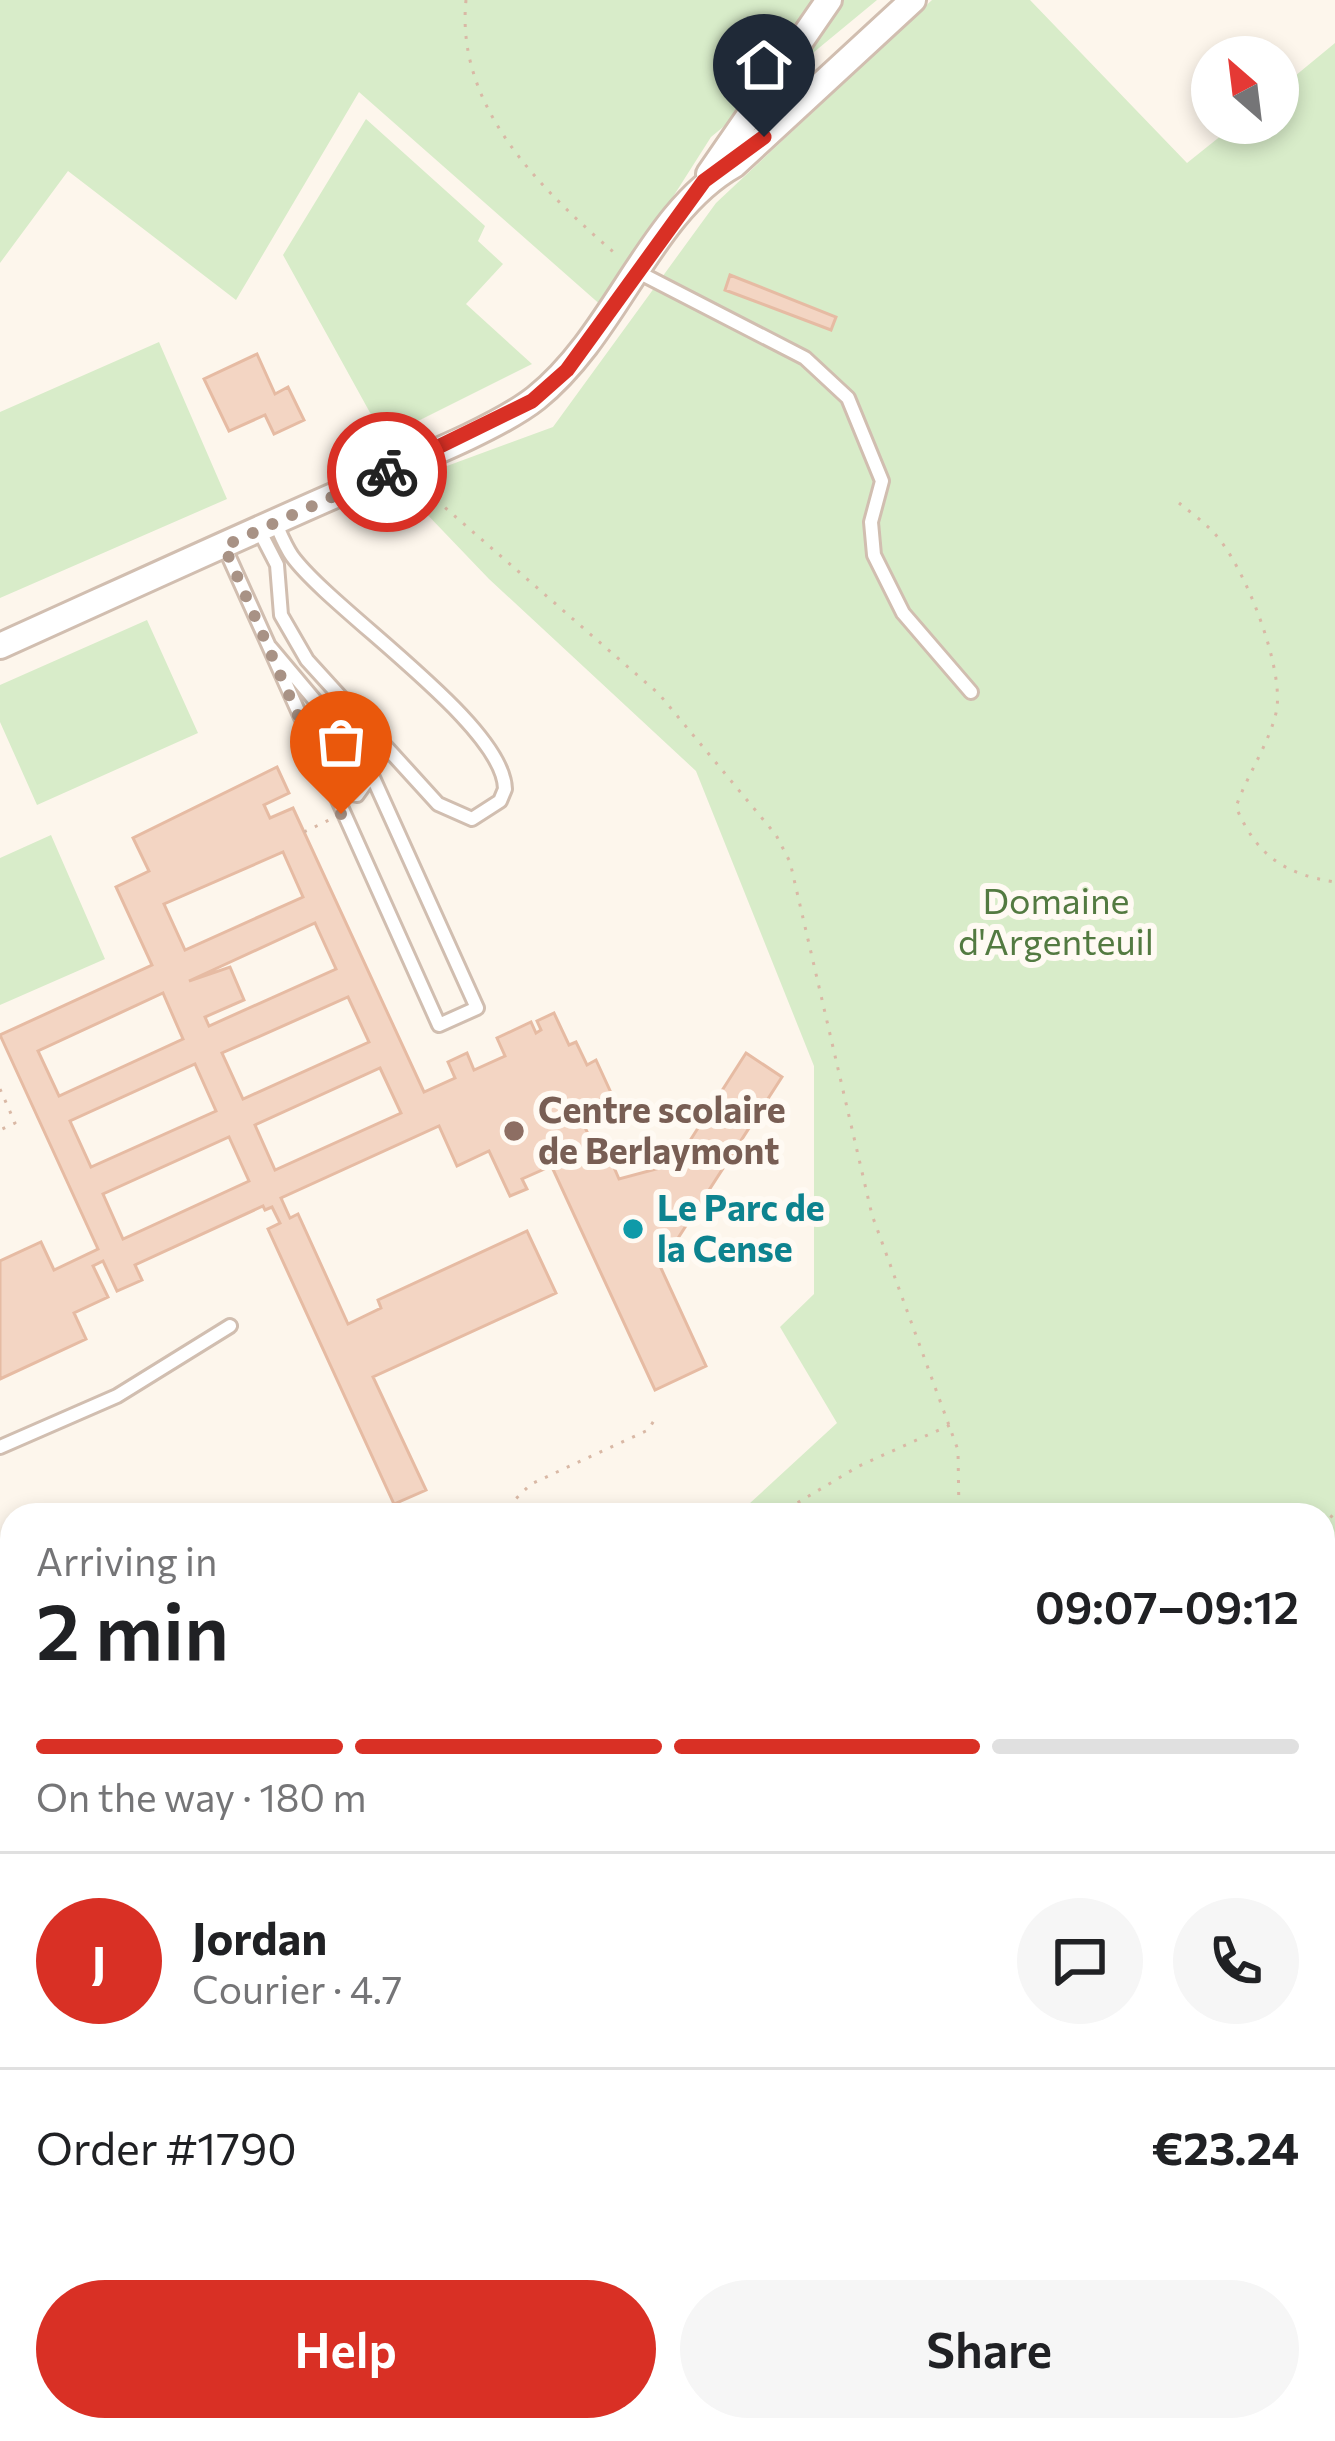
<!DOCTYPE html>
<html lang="en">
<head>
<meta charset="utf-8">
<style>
	body { margin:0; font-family:Commissioner,sans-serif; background:#f6f6f6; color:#202124; height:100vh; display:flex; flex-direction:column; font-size:45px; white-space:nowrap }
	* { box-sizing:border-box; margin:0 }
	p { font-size:39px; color:#757577 }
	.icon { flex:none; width:66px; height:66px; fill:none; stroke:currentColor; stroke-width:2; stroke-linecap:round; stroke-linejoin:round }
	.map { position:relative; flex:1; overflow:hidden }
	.drawer { position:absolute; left:0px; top:1503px; width:1335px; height:939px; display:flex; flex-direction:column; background:#fff; border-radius:36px 36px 0 0; box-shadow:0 6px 18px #0003 }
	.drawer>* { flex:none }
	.needle { width:78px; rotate:332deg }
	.controls { position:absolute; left:1191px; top:36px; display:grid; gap:24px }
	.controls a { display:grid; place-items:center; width:108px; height:108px; border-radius:50%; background:#fff; box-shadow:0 6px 18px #0003; font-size:60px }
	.pin { position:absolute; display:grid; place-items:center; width:102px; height:102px; color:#fff; margin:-123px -51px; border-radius:50% 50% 50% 0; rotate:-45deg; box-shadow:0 0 12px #0007 }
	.pin .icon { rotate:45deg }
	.courier { position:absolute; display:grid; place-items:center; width:120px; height:120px; margin:-60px; border:9px solid #d93025; border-radius:50%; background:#fff; color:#222; box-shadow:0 3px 15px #0007 }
	.overview em { font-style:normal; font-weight:600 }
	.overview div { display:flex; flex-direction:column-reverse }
	.overview { display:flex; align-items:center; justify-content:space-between; height:204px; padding:0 36px }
	h1 { font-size:78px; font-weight:600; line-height:90px }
	.bar { display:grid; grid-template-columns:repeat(4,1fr); gap:18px 12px; align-content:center; height:144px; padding:0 36px }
	.bar i { height:15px; border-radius:9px; background:#e0e0e0 }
	.bar .on { background:#d93025 }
	.bar p { grid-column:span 4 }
	.line { display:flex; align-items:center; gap:30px; padding:0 36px; border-top:3px solid #e0e0e0 }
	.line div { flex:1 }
	.round { display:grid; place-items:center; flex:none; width:126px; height:126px; border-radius:63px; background:#f6f6f6 }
	.cta { display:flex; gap:24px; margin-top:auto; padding:24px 36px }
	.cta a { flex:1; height:138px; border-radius:72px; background:#d93025; color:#fff; font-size:48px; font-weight:600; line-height:138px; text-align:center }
	.cta a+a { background:#f6f6f6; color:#202124 }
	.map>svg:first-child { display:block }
	.industrial { fill:#efe9e4 }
	.green { fill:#d8ecc9 }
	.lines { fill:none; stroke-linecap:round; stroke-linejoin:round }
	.stream { stroke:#a5d3da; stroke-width:6 }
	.building { fill:#f3d5c3; stroke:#e6bba3; stroke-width:3; fill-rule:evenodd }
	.service-casing { stroke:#d1beb0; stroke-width:18 }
	.minor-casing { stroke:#d1beb0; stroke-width:30 }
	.motorway-casing { stroke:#dad1cd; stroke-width:48 }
	.path { stroke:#d9b8a5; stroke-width:3; stroke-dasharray:3 9; stroke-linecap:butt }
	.service { stroke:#fff; stroke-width:12 }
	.minor { stroke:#fff; stroke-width:24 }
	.motorway { stroke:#f7b7a3; stroke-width:42 }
	.done { stroke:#a89285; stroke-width:12; stroke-dasharray:0 21.6 }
	.route { stroke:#d93025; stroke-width:15 }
	.education-dot { fill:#8d6e63; stroke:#fffaf3; stroke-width:4.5 }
	.culture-dot { fill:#0f9aa8; stroke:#fffaf3; stroke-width:4.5 }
	.labels { text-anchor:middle; stroke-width:12; stroke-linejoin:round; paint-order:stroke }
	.park-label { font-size:36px; fill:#537a41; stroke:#fffaf3 }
	.education-label { font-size:36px; font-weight:bold; fill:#785e54; stroke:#fffaf3; text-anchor:start }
	.culture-label { font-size:36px; font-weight:bold; fill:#0d838f; stroke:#fffaf3; text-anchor:start }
</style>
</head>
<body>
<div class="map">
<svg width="1335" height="2441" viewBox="0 0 1335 2441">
	<rect width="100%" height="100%" fill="#fdf6ec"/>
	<path class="industrial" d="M955,2430H1281L1280,2441H955Z"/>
	<path class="green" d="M0,0H877L711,137L603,307L359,92L236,300L68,171L0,263Z
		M932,0H1030L1187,163L1237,123H1278V90L1335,43V1828L1323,1837V1515H737L837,1423L780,1327L814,1294V1066L696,771L489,579L398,484L553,427L716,203Z
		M366,119L485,226L478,241L503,264L466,304L532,364L384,438L283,255Z
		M159,342L227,499L0,598V412Z
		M147,620L198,733L37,805L0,722V685Z
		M51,835L105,959L0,1005V858Z
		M0,1651L12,1665V2035L0,2013Z"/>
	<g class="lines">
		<path class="stream" d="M1323,1647L1335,1635"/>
	</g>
	<path class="building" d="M730,275L836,317L831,330L725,290Z
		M257,354L275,394L288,387L304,420L274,434L265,415L229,431L204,379Z
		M277,767L289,793L264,805L270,818L293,808L424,1092L455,1078L448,1062L467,1053L474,1070L505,1056L497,1038L531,1022L536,1033L541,1030L537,1021L554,1013L569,1045L576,1042L587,1065L596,1060L612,1095L577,1110L594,1147L522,1179L527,1189L510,1196L489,1151L457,1166L439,1126L281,1198L290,1218L298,1214L348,1324L381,1308L378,1300L527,1231L556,1293L373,1377L426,1490L394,1504L268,1229L280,1223L272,1207L265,1210L263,1206L135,1265L142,1280L117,1291L103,1261L93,1266L108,1297L74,1313L86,1339L0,1379V1261L41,1242L54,1270L98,1249L0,1035L152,965L116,887L149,871L133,838ZM283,852L303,897L185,950L164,904ZM315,923L336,969L209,1026L205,1017L244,1000L230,967L189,981ZM163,993L183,1039L59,1096L38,1051ZM348,997L369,1042L243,1099L222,1053ZM195,1064L216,1111L91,1167L70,1121ZM380,1068L401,1113L275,1170L255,1125ZM229,1137L249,1181L123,1239L103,1194Z
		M746,1053L782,1077L660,1266L706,1366L655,1390L551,1165L603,1142L619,1179L675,1164Z"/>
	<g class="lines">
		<defs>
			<path id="service" d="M638,272L805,358L848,398L882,481L871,522L874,555L903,613L971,692
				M259,530L277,565L281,615L307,660L438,804L472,819L500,801L505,789C504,724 332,611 292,556C285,546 280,533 275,522
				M224,546L439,1025L477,1008L365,760L270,647
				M334,791L357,795L372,774
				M0,1447L117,1396L230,1326
				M1194,2430L1195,2441"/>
			<path id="minor" d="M709,174L829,0
				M0,646C113,595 226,543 340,493C393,469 493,432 536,398C617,333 649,213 734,165L913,0"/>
			<path id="motorway" d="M0,2075L12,2097
				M0,2189L12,2212
				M124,2430L129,2441
				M184,2430L190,2441"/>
		</defs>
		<use href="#service" class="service-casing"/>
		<use href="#minor" class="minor-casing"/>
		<use href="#motorway" class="motorway-casing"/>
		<path class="path" d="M466,0C455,109 544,192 618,256
			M418,484L659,694L776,835L790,862L872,1215L958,1450L959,1515
			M1179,503C1190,512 1204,522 1214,533C1244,564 1286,671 1276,713C1268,746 1247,775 1236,807C1257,856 1284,874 1335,882
			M304,832L329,820
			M0,1089L15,1123L0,1130
			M499,1515L531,1484L648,1430L655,1419
			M777,1515L859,1466L950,1425
			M1323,1527L1335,1512
			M0,1636L12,1651
			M930,2441L931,2430"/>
		<use href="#service" class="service"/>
		<use href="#minor" class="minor"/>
		<use href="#motorway" class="motorway"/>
	</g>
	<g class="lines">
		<path class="done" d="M341,814L224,546L387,472"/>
		<path class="route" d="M387,472L532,401L567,370L704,181L764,137"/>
	</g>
	<circle class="education-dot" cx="514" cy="1131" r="12"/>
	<circle class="culture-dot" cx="633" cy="1229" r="12"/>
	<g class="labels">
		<g class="park-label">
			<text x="1056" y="914">Domaine<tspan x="1056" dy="41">d'Argenteuil</tspan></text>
		</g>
		<g class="education-label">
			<text x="538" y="1123">Centre scolaire<tspan x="538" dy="41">de Berlaymont</tspan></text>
		</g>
		<g class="culture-label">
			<text x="657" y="1221">Le Parc de<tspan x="657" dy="41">la Cense</tspan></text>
		</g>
	</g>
</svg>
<div class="controls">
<a><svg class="needle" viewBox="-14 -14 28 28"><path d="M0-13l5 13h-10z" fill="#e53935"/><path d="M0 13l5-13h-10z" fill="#757577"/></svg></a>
</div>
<div class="pin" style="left:341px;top:814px;background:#ea580c"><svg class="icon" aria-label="bag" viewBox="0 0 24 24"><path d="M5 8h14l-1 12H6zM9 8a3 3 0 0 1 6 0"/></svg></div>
<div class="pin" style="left:764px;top:137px;background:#1f2937"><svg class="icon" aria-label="home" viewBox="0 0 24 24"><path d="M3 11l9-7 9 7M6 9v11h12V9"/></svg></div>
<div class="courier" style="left:387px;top:472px"><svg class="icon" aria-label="bike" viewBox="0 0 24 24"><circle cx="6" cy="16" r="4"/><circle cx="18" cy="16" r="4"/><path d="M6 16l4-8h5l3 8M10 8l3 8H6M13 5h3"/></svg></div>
<section class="drawer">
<div class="overview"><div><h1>2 min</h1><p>Arriving in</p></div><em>09:07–09:12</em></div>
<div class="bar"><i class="on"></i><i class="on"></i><i class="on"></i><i></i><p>On the way · 180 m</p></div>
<div class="line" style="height:216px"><b class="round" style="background:#d93025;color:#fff">J</b><div><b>Jordan</b><p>Courier · 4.7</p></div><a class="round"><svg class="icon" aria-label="chat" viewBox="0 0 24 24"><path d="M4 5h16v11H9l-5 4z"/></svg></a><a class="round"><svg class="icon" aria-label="phone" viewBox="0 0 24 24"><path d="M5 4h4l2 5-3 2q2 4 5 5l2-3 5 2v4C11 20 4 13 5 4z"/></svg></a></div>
<div class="line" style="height:156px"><div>Order #1790</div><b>€23.24</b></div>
<div class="cta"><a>Help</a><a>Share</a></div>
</section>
</div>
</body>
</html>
